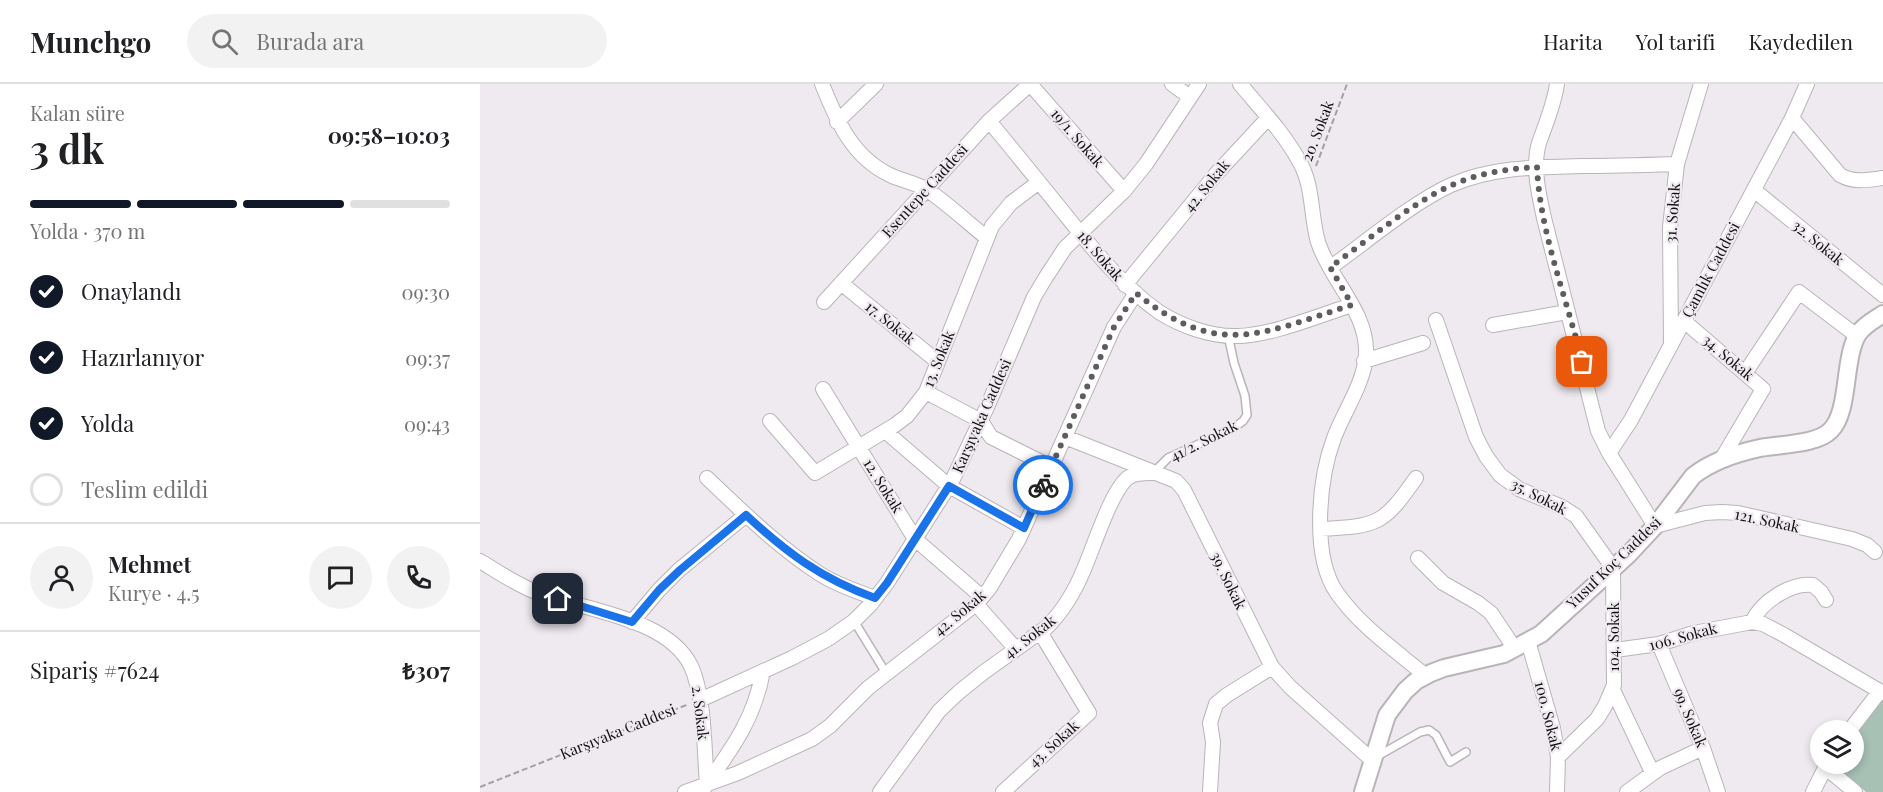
<!DOCTYPE html>
<html lang="tr">
<head>
<meta charset="utf-8">
<style>
	body { margin:0; font-family:"Playfair Display",serif; background:#f2f2f2; color:#202124; height:100vh; display:flex; flex-direction:column; font-size:22px; white-space:nowrap }
	* { box-sizing:border-box; margin:0 }
	p { font-size:20px; color:#757577 }
	.icon { flex:none; width:33px; height:33px; fill:none; stroke:currentColor; stroke-width:2; stroke-linecap:round; stroke-linejoin:round }
	.map { position:relative; flex:1; overflow:hidden }
	.side { display:flex; flex-direction:column; background:#fff; width:480px }
	.side>* { flex:none }
	.tools { position:absolute; left:1330px; top:636px; display:grid; gap:12px }
	.tools a { display:grid; place-items:center; width:54px; height:54px; border-radius:50%; background:#fff; box-shadow:0 3px 9px #0003; font-size:30px }
	.pin { position:absolute; display:grid; place-items:center; width:51px; height:51px; color:#fff; margin:-26px; border-radius:12px; box-shadow:0 3px 9px #0006 }
	.courier { position:absolute; display:grid; place-items:center; width:60px; height:60px; margin:-30px; border:4px solid #1a73e8; border-radius:50%; background:#fff; color:#222; box-shadow:0 2px 8px #0007 }
	.head em { font-style:normal; font-weight:700 }
	.head div { display:flex; flex-direction:column-reverse }
	.head { display:flex; align-items:center; justify-content:space-between; height:102px; padding:0 30px }
	h1 { font-size:39px; font-weight:700; line-height:45px }
	.bar { display:grid; grid-template-columns:repeat(4,1fr); gap:9px 6px; align-content:center; height:72px; padding:0 30px }
	.bar i { height:8px; border-radius:4px; background:#e0e0e0 }
	.bar .selected { background:#111827 }
	.bar p { grid-column:span 4 }
	.line { display:flex; align-items:center; gap:15px; padding:0 30px; border-top:2px solid #e0e0e0 }
	.line div { flex:1 }
	.round { display:grid; place-items:center; flex:none; width:63px; height:63px; border-radius:32px; background:#f2f2f2 }
	ol { padding:0 30px; list-style:none }
	li { display:flex; align-items:center; gap:18px; height:66px }
	li p { margin-inline-start:auto }
	li .icon { padding:6px; border-radius:50%; background:#111827; color:#fff; stroke-width:4 }
	li:last-child { color:#757577 }
	li i { width:33px; height:33px; border:3px solid #e0e0e0; border-radius:50% }
	header { display:flex; align-items:center; gap:36px; box-sizing:border-box; height:84px; padding:0 30px; background:#fff; border-bottom:2px solid #e0e0e0 }
	header strong { font-size:28px }
	nav { display:flex; gap:33px; margin-inline-start:auto; font-size:21px }
	.search { width:420px; height:54px; background:#f2f2f2; display:flex; align-items:center; gap:15px; box-sizing:border-box; padding:0 21px; border-radius:33px; color:#757577; font-size:22px }
	main { display:flex; flex:1; min-height:0 }
	.map>svg:first-child { display:block }
	.green { fill:#a7c1b5 }
	.lines { fill:none; stroke-linecap:round; stroke-linejoin:round }
	.service-casing { stroke:#bab4b9; stroke-width:10 }
	.minor-casing { stroke:#bab4b9; stroke-width:16 }
	.tertiary-casing { stroke:#bab4b9; stroke-width:20 }
	.path { stroke:#a4a0a4; stroke-width:2; stroke-dasharray:6 3; stroke-linecap:butt }
	.service { stroke:#fff; stroke-width:7 }
	.minor { stroke:#fff; stroke-width:14 }
	.tertiary { stroke:#fff; stroke-width:16 }
	.done { stroke:#5f5c5f; stroke-width:6; stroke-dasharray:0 10.8 }
	.route { stroke:#1a73e8; stroke-width:8 }
	.labels { text-anchor:middle; stroke-width:4.5; stroke-linejoin:round; paint-order:stroke }
	.street-label { font-size:15px; fill:#110f11; stroke:#efeaef }
</style>
</head>
<body>
<header>
<strong>Munchgo</strong>
<div class="search"><svg class="icon" aria-label="search" viewBox="0 0 24 24"><circle cx="10" cy="10" r="6"/><path d="M15 15l6 6"/></svg>Burada ara</div>
<nav><a>Harita</a><a>Yol tarifi</a><a>Kaydedilen</a></nav>
</header>
<main>
<section class="side">
<div class="head"><div><h1>3 dk</h1><p>Kalan süre</p></div><em>09:58–10:03</em></div>
<div class="bar"><i class="selected"></i><i class="selected"></i><i class="selected"></i><i></i><p>Yolda · 370 m</p></div>
<ol>
<li><svg class="icon" aria-label="check" viewBox="0 0 24 24"><path d="M5 12l5 5 9-10"/></svg>Onaylandı<p>09:30</p></li>
<li><svg class="icon" aria-label="check" viewBox="0 0 24 24"><path d="M5 12l5 5 9-10"/></svg>Hazırlanıyor<p>09:37</p></li>
<li><svg class="icon" aria-label="check" viewBox="0 0 24 24"><path d="M5 12l5 5 9-10"/></svg>Yolda<p>09:43</p></li>
<li><i></i>Teslim edildi</li>
</ol>
<div class="line" style="height:108px"><a class="round"><svg class="icon" aria-label="person" viewBox="0 0 24 24"><circle cx="12" cy="8" r="4"/><path d="M4 21q1-7 8-7t8 7"/></svg></a><div><b>Mehmet</b><p>Kurye · 4.5</p></div><a class="round"><svg class="icon" aria-label="chat" viewBox="0 0 24 24"><path d="M4 5h16v11H9l-5 4z"/></svg></a><a class="round"><svg class="icon" aria-label="phone" viewBox="0 0 24 24"><path d="M5 4h4l2 5-3 2q2 4 5 5l2-3 5 2v4C11 20 4 13 5 4z"/></svg></a></div>
<div class="line" style="height:78px"><div>Sipariş #7624</div><b>₺307</b></div>
</section>
<div class="map">
<svg width="1403" height="708" viewBox="0 0 1403 708">
	<rect width="100%" height="100%" fill="#efeaef"/>
	<path class="green" d="M1403,614V708H1386L1354,680H1374V649Z"/>
	<g class="lines">
		<defs>
			<path id="service" d="M673,389L688,374L752,345L763,337L767,331L765,312L754,279L748,251
				M374,537L406,589
				M896,673L940,648L949,646L956,651L970,678L986,668"/>
			<path id="minor" d="M342,0C357,37 372,73 410,91C422,97 438,99 449,107C469,121 487,138 507,154
				M550,0L644,107
				M692,0L710,13
				M760,0C780,24 803,48 818,75C834,101 830,130 838,158C850,196 888,228 886,270C885,298 863,329 854,354C839,394 831,472 857,509C880,542 915,566 946,592
				M1077,0C1074,21 1066,39 1059,59C1052,83 1059,111 1064,134L1118,347L1129,369L1175,442L1225,429L1242,428L1258,429L1372,455L1387,461L1395,468
				M1312,34L1360,91C1374,99 1387,96 1403,94
				M509,37C534,67 559,98 584,129C612,164 642,202 679,228C701,242 731,253 757,252C790,252 840,231 872,221
				M357,38L396,0
				M1274,106L1403,211
				M851,183C886,158 932,119 971,101C1012,83 1057,83 1101,82C1133,82 1165,81 1197,80
				M361,199L458,278
				M645,201L736,90L788,34
				M344,218L509,37L550,0
				M956,236L996,353L1006,372L1020,391L1039,405L1082,423L1096,432L1133,484L1134,601L1125,622L1117,635L1078,673
				M1204,237L1283,305L1241,376
				M1013,241L1087,228
				M1191,259L1190,143L1197,80L1221,0
				M884,277L943,259
				M1265,289L1319,208L1377,252
				M343,305L435,455L502,513
				M446,308L501,337L511,353L571,383
				M290,337L335,389L415,341L427,332L446,308L512,142L531,119L559,98
				M405,347L469,402L544,444
				M585,353L696,397L704,406L792,583L810,603L892,676
				M1129,369L1151,336L1312,34L1327,0
				M227,394C263,428 298,463 340,490C357,501 376,507 395,514
				M841,445C898,442 903,441 936,394
				M938,474L963,499L998,519L1011,529L1035,565
				M0,477C18,488 37,501 56,508C102,526 187,533 211,582C225,613 224,666 227,700L223,706
				M496,520L536,565
				M152,538L179,506L199,486L266,431
				M1272,538C1281,518 1311,498 1333,501L1341,508L1346,516
				M1048,557L1073,644L1078,673L1077,708
				M1179,560L1223,664L1238,708
				M1135,566L1179,560L1214,549L1272,538L1283,540L1304,551L1403,609
				M1133,606L1172,688
				M220,616L312,574L348,555L374,537L391,520L407,499L472,397L508,321L554,213L566,193L585,164L644,107L666,80L719,0
				M1370,646L1400,607
				M1345,683L1375,708
				M227,700C253,663 275,633 283,587
				M205,708L258,689L332,655L350,642L388,604L496,520L509,505L539,455L634,243L656,209
				M400,708L459,627L479,608L504,588L567,543C584,526 595,507 604,485C613,465 632,404 649,393C655,389 664,389 671,389
				M523,708L609,629L560,548
				M730,708L733,658L730,639L736,620L747,611L792,583
				M1147,708L1180,684L1223,664
				M1333,708L1347,680"/>
			<path id="tertiary" d="M883,708L907,631L925,607L936,597L951,589L964,584L1024,570L1061,550L1149,470L1175,442L1213,392C1232,377 1257,369 1280,364C1300,360 1337,361 1351,346C1370,327 1363,274 1378,250C1384,241 1394,236 1403,230"/>
		</defs>
		<use href="#service" class="service-casing"/>
		<use href="#minor" class="minor-casing"/>
		<use href="#tertiary" class="tertiary-casing"/>
		<path class="path" d="M836,82L867,0
			M0,703L209,620"/>
		<use href="#service" class="service"/>
		<use href="#minor" class="minor"/>
		<use href="#tertiary" class="tertiary"/>
	</g>
	<g class="lines">
		<path class="done" d="M563,401L634,243L656,209C739,276 782,249 872,221L850,183C888,157 928,121 970,102C997,89 1028,85 1057,83C1060,150 1087,214 1102,278"/>
		<path class="route" d="M78,515L152,538L179,506L200,486L266,431C307,469 342,495 395,514L407,499L469,402L544,444L563,401"/>
	</g>
	<g class="labels">
		<g class="street-label">
			<text transform="translate(838 47) rotate(-69)" y="5">20. Sokak</text>
			<text transform="translate(597 54) rotate(49)" y="5">19/1. Sokak</text>
			<text transform="translate(727 102) rotate(-51)" y="5">42. Sokak</text>
			<text transform="translate(445 107) rotate(-48)" y="5">Esentepe Caddesi</text>
			<text transform="translate(1193 129) rotate(-86)" y="5">31. Sokak</text>
			<text transform="translate(1338 159) rotate(39)" y="5">32. Sokak</text>
			<text transform="translate(620 172) rotate(49)" y="5">18. Sokak</text>
			<text transform="translate(1231 186) rotate(-62)" y="5">Çamlık Caddesi</text>
			<text transform="translate(410 239) rotate(39)" y="5">17. Sokak</text>
			<text transform="translate(1248 274) rotate(40)" y="5">34. Sokak</text>
			<text transform="translate(459 275) rotate(-68)" y="5">13. Sokak</text>
			<text transform="translate(502 332) rotate(-66)" y="5">Karşıyaka Caddesi</text>
			<text transform="translate(724 357) rotate(-27)" y="5">41/2. Sokak</text>
			<text transform="translate(403 402) rotate(58)" y="5">12. Sokak</text>
			<text transform="translate(1059 413) rotate(27)" y="5">35. Sokak</text>
			<text transform="translate(1287 437) rotate(12)" y="5">121. Sokak</text>
			<text transform="translate(1134 479) rotate(-44)" y="5">Yusuf Koç Caddesi</text>
			<text transform="translate(748 497) rotate(64)" y="5">39. Sokak</text>
			<text transform="translate(480 529) rotate(-40)" y="5">42. Sokak</text>
			<text transform="translate(550 553) rotate(-38)" y="5">41. Sokak</text>
			<text transform="translate(1134 553) rotate(-90)" y="5">104. Sokak</text>
			<text transform="translate(1203 553) rotate(-15)" y="5">106. Sokak</text>
			<text transform="translate(220 629) rotate(83)" y="5">2. Sokak</text>
			<text transform="translate(1068 632) rotate(76)" y="5">100. Sokak</text>
			<text transform="translate(1210 634) rotate(67)" y="5">99. Sokak</text>
			<text transform="translate(138 648) rotate(-22)" y="5">Karşıyaka Caddesi</text>
			<text transform="translate(574 660) rotate(-42)" y="5">43. Sokak</text>
		</g>
	</g>
</svg>
<div class="tools">
<a><svg class="icon" aria-label="layers" viewBox="0 0 24 24"><path d="M12 4l9 5-9 5-9-5zM3 14l9 5 9-5"/></svg></a>
</div>
<div class="pin" style="left:1102px;top:278px;background:#ea580c"><svg class="icon" aria-label="bag" viewBox="0 0 24 24"><path d="M5 8h14l-1 12H6zM9 8a3 3 0 0 1 6 0"/></svg></div>
<div class="pin" style="left:78px;top:515px;background:#1f2937"><svg class="icon" aria-label="home" viewBox="0 0 24 24"><path d="M3 11l9-7 9 7M6 9v11h12V9"/></svg></div>
<div class="courier" style="left:563px;top:401px"><svg class="icon" aria-label="bike" viewBox="0 0 24 24"><circle cx="6" cy="16" r="4"/><circle cx="18" cy="16" r="4"/><path d="M6 16l4-8h5l3 8M10 8l3 8H6M13 5h3"/></svg></div>
</div>
</main>
</body>
</html>
